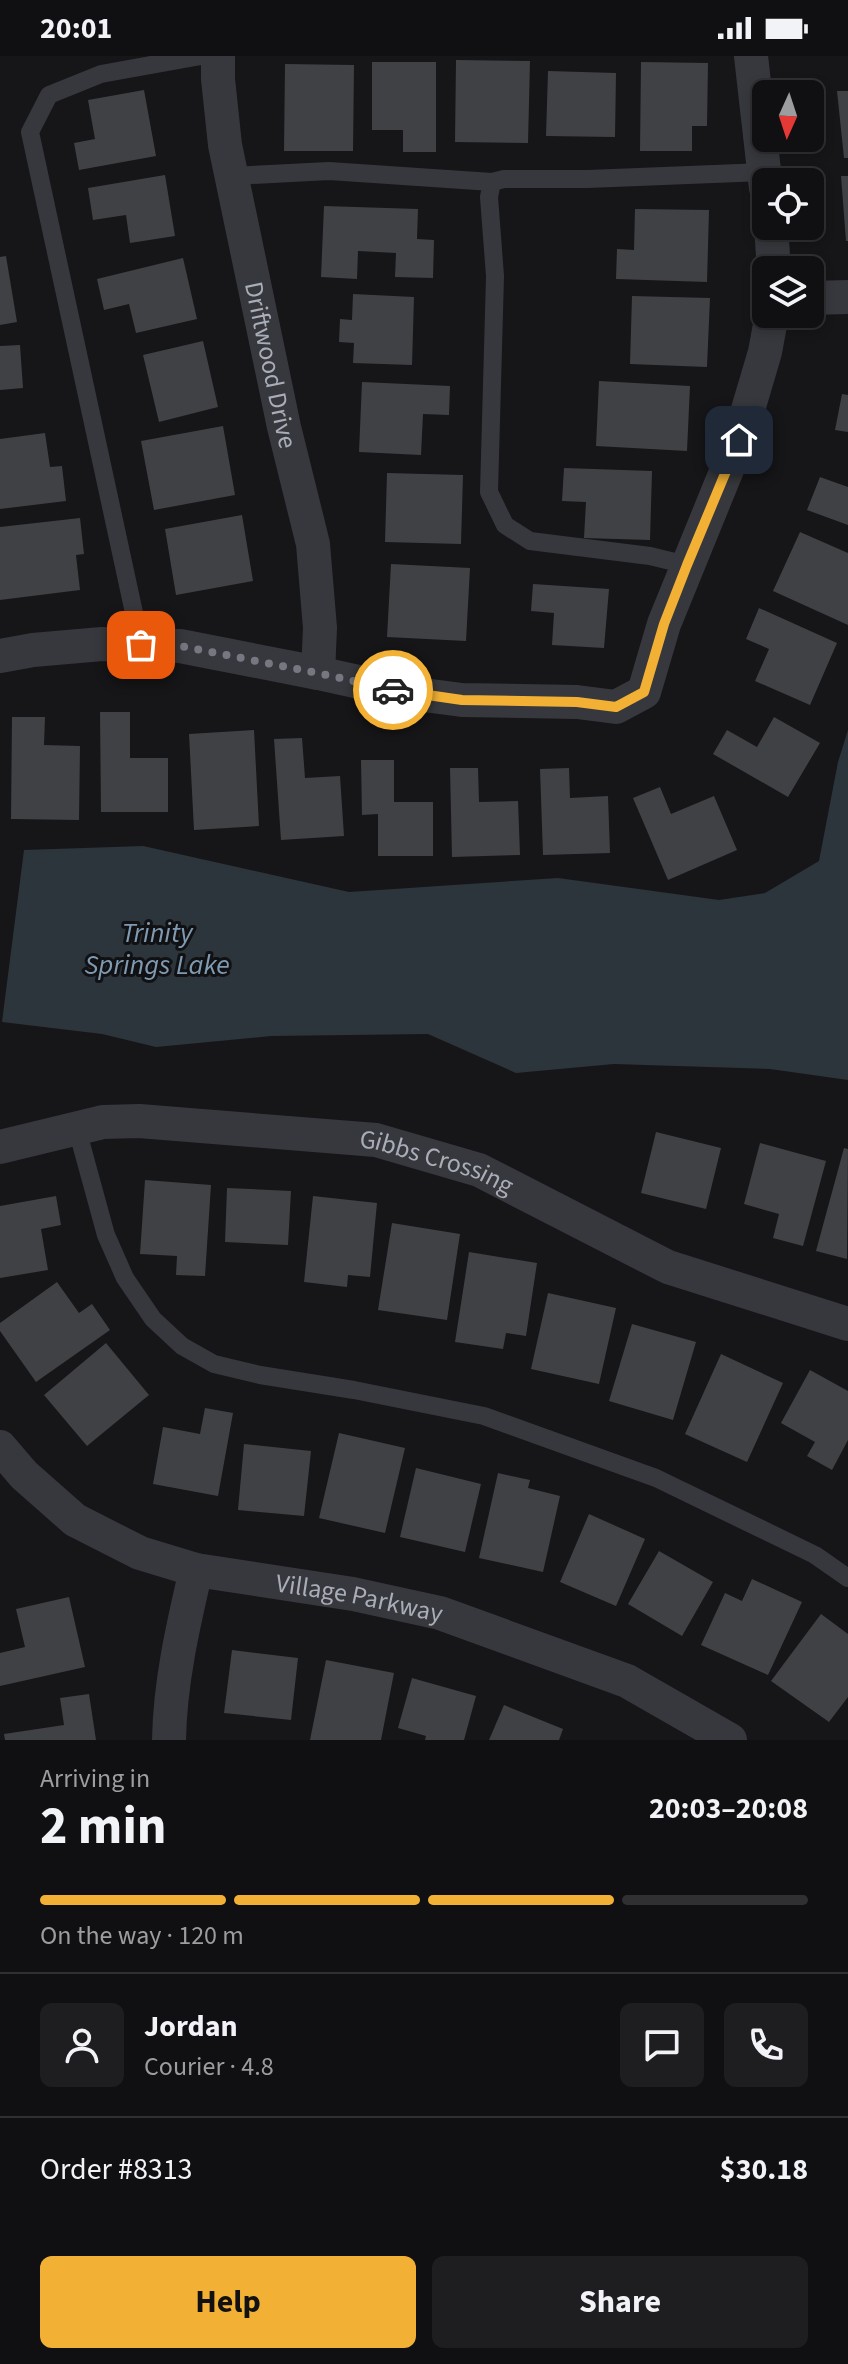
<!DOCTYPE html>
<html lang="en">
<head>
<meta charset="utf-8">
<style>
	body { margin:0; font-family:"Source Sans 3",sans-serif; background:#1e1e20; color:#f1f3f6; height:100vh; display:flex; flex-direction:column; font-size:30px; white-space:nowrap }
	* { box-sizing:border-box; margin:0 }
	p { font-size:26px; color:#9c9d9f }
	.icon { flex:none; width:44px; height:44px; fill:none; stroke:currentColor; stroke-width:2; stroke-linecap:round; stroke-linejoin:round }
	.map { position:relative; height:1684px; overflow:hidden }
	.side { display:flex; flex-direction:column; background:#101012; flex:1 }
	.side>* { flex:none }
	.needle { width:52px; rotate:183deg }
	.controls { position:absolute; left:752px; top:24px; display:grid; gap:16px }
	.controls a { display:grid; place-items:center; width:72px; height:72px; border-radius:12px; background:#101012; box-shadow:0 4px 12px #0003,0 0 0 2px #303032; font-size:40px }
	.pin { position:absolute; display:grid; place-items:center; width:68px; height:68px; color:#fff; margin:-34px; border-radius:16px; box-shadow:0 4px 12px #0006 }
	.courier { position:absolute; display:grid; place-items:center; width:80px; height:80px; margin:-40px; border:6px solid #f2b134; border-radius:50%; background:#fff; color:#222; box-shadow:0 2px 10px #0007 }
	.overview em { font-style:normal; font-weight:700 }
	.overview div { display:flex; flex-direction:column-reverse }
	.overview { display:flex; align-items:center; justify-content:space-between; height:136px; padding:0 40px }
	h1 { font-size:52px; font-weight:700; line-height:60px }
	.bar { display:grid; grid-template-columns:repeat(4,1fr); gap:12px 8px; align-content:center; height:96px; padding:0 40px }
	.bar i { height:10px; border-radius:6px; background:#303032 }
	.bar .current { background:#f2b134 }
	.bar p { grid-column:span 4 }
	.line { display:flex; align-items:center; gap:20px; padding:0 40px; border-top:2px solid #303032 }
	.line div { flex:1 }
	.round { display:grid; place-items:center; flex:none; width:84px; height:84px; border-radius:12px; background:#1e1e20 }
	.action { display:flex; gap:16px; margin-top:auto; padding:16px 40px }
	.action a { flex:1; height:92px; border-radius:12px; background:#f2b134; color:#111; font-size:32px; font-weight:700; line-height:92px; text-align:center }
	.action a+a { background:#1e1e20; color:#f1f3f6 }
	.status { display:flex; justify-content:space-between; align-items:center; height:56px; padding:0 40px; background:#101012; direction:ltr }
	.status svg { height:22px; fill:currentColor }
	.map>svg:first-child { display:block }
	.water { fill:#2c353c }
	.building { fill:#404145 }
	.lines { fill:none; stroke-linecap:round; stroke-linejoin:round }
	.service { stroke:#37383d; stroke-width:18 }
	.minor { stroke:#37383d; stroke-width:34 }
	.done { stroke:#757880; stroke-width:8; stroke-dasharray:0 14.4 }
	.route { stroke:#f2b134; stroke-width:10 }
	.labels { text-anchor:middle; stroke-width:6; stroke-linejoin:round; paint-order:stroke }
	.street-label { font-size:26px; fill:#a8adb8; stroke:#111113 }
	.water-label { font-size:28px; font-style:italic; fill:#7f9bb3; stroke:#111113 }
</style>
</head>
<body>
<div class="status"><b>20:01</b><svg viewBox="0 0 49 12"><path d="M0 12V9h3v3zM5 12V6h3v6zM10 12V3h3v9zM15 12V0h3v12zM26 1h20v11H26zM47 4h2v5h-2z"/></svg></div>
<div class="map">
<svg width="848" height="1684" viewBox="0 0 848 1684">
	<rect width="100%" height="100%" fill="#161618"/>
	<path class="water" d="M848,674V1024L770,1013L614,1008L516,1017L428,978L271,980L156,991L102,978L2,966L24,794L143,790L349,836L558,822L719,844L765,837L819,805L838,706Z"/>
	<path class="building" d="M456,4L530,5L528,87L455,86Z
		M372,6H436V96H403V74H372Z
		M641,6L708,7L707,70H692V95H640Z
		M285,8L354,9L353,95H284Z
		M548,15L616,17L615,81L546,80Z
		M144,34L156,100L79,114L74,87L95,83L88,44Z
		M837,35H848V102H844Z
		M165,119L175,180L130,187L126,159L93,164L88,132Z
		M841,120H848V185H846Z
		M324,150L418,153L417,183L434,184L433,222L395,221L396,197L358,195L357,223L321,221Z
		M635,153L709,154L707,226L616,223L617,193L634,194Z
		M6,200L17,266L0,269V201Z
		M183,202L197,263L136,277L129,248L104,254L97,223Z
		M353,238L414,241L412,309L353,307L354,287L339,286L340,263L352,264Z
		M632,240L710,242L707,311L630,308Z
		M203,285L218,351L159,366L143,299Z
		M20,289L23,332L0,334V290Z
		M599,325L690,330L687,395L596,390Z
		M362,326L450,330L449,359L423,358L421,399L359,396Z
		M842,338L848,339V376L835,374Z
		M223,370L235,439L154,454L141,385Z
		M45,377L50,411L62,410L66,445L0,453V383Z
		M564,412L652,415L650,484L584,482L586,446L562,445Z
		M387,417L463,419L461,488L385,486Z
		M820,421L848,431V469L807,454Z
		M242,459L253,525L176,539L165,473Z
		M80,462L84,498L76,499L80,534L0,544V471Z
		M800,476L848,497V569L773,535Z
		M391,508L470,512L466,585L387,581Z
		M533,528L609,533L604,592L552,589L554,557L531,555Z
		M759,552L837,587L810,649L755,625L769,593L746,583Z
		M100,656H130V702H168V756H101Z
		M12,661H45L44,689L80,690L79,764L11,763Z
		M774,661L820,687L788,741L713,698L727,674L757,691Z
		M254,674L259,770L194,774L189,678Z
		M302,682L305,722L340,720L344,780L281,784L274,683Z
		M361,704H394V746H433V800H378V758L362,759Z
		M450,712H478L479,746L518,745L520,799L452,801Z
		M569,712L570,742L608,740L610,797L543,799L540,713Z
		M660,731L671,758L714,740L737,794L668,824L633,742Z
		M656,1076L721,1092L706,1153L641,1137Z
		M760,1087L826,1105L803,1190L773,1182L779,1158L744,1148Z
		M844,1092L848,1093L847,1203L816,1195Z
		M145,1124L211,1129L205,1220L176,1219L177,1200L140,1198Z
		M227,1132L291,1135L288,1189L225,1186Z
		M56,1140L61,1169L41,1173L48,1214L0,1222V1150Z
		M313,1140L377,1147L370,1221L348,1219L347,1231L304,1226Z
		M392,1167L460,1178L447,1264L378,1254Z
		M469,1196L537,1207L526,1280L506,1277L503,1293L455,1286Z
		M57,1226L79,1257L92,1248L110,1274L36,1326L0,1275V1267Z
		M548,1237L616,1252L599,1328L531,1313Z
		M632,1268L696,1286L673,1364L609,1345Z
		M106,1287L149,1339L87,1390L44,1339Z
		M721,1298L783,1327L747,1406L685,1378Z
		M810,1314L848,1335V1384L832,1414L807,1400L815,1386L781,1367Z
		M205,1352L233,1357L218,1440L153,1428L163,1371L200,1378Z
		M339,1377L405,1392L385,1477L319,1462Z
		M244,1388L311,1395L304,1460L238,1454Z
		M416,1412L481,1428L465,1496L400,1481Z
		M498,1417L530,1424L528,1432L560,1440L543,1516L479,1502Z
		M589,1458L645,1483L616,1550L560,1526Z
		M659,1495L713,1526L682,1580L628,1548Z
		M752,1523L802,1546L768,1619L701,1589L725,1537L742,1545Z
		M69,1541L85,1611L0,1630V1597L25,1591L16,1553Z
		M821,1558L848,1578V1641L829,1666L771,1625Z
		M232,1594L298,1602L291,1664L224,1657Z
		M326,1604L394,1617L381,1684H310Z
		M412,1622L476,1640L464,1684H425L426,1680L398,1672Z
		M89,1638L96,1684H5L4,1678L64,1669L60,1642Z
		M504,1649L563,1673L559,1684H489Z"/>
	<g class="lines">
		<path class="service" d="M232,120L329,115L492,126
			M687,509L650,500L530,485L505,469L489,436L495,220L489,141L492,126L504,123H588L764,116
			M141,589L30,76L49,39L101,18L201,0
			M77,1073L106,1179L125,1222L153,1263L182,1290L214,1308L260,1319L354,1334L484,1360L656,1422L815,1499L848,1522"/>
		<g class="minor">
			<path id="s1" d="M218,0V23L225,89L284,371L313,488L320,572L318,617"/>
			<path d="M751,0L766,132"/>
			<path d="M771,170L774,214"/>
			<path d="M810,242L848,241"/>
			<path d="M0,600L33,594L102,588L180,590L318,617L409,637L462,644L577,646L616,651L644,636L664,568L739,384L765,296L772,258"/>
			<path id="s2" d="M0,1091L103,1066L139,1065L376,1084L479,1114L668,1211L848,1268"/>
			<path id="s3" d="M0,1391L24,1419L75,1464L140,1497L196,1514L353,1538L440,1557L627,1625L730,1684"/>
			<path d="M169,1684C170,1626 183,1570 196,1514"/>
		</g>
	</g>
	<g class="lines">
		<path class="done" d="M141,589L180,590L318,617L393,634"/>
		<path class="route" d="M393,634L462,644L577,646L616,651L644,636L664,568L687,509L739,384"/>
	</g>
	<g class="labels">
		<g class="street-label">
			<text dy="9" stroke="none"><textPath href="#s1" startOffset="314">Driftwood Drive</textPath></text>
			<text dy="9" stroke="none"><textPath href="#s2" startOffset="444">Gibbs Crossing</textPath></text>
			<text dy="9" stroke="none"><textPath href="#s3" startOffset="402">Village Parkway</textPath></text>
		</g>
		<g class="water-label">
			<text x="157" y="886">Trinity<tspan x="157" dy="32">Springs Lake</tspan></text>
		</g>
	</g>
</svg>
<div class="controls">
<a><svg class="needle" viewBox="-14 -14 28 28"><path d="M0-13l5 13h-10z" fill="#e53935"/><path d="M0 13l5-13h-10z" fill="#9c9d9f"/></svg></a>
<a><svg class="icon" aria-label="locate" viewBox="0 0 24 24"><circle cx="12" cy="12" r="6"/><path d="M12 2v4M12 18v4M2 12h4M18 12h4"/></svg></a>
<a><svg class="icon" aria-label="layers" viewBox="0 0 24 24"><path d="M12 4l9 5-9 5-9-5zM3 14l9 5 9-5"/></svg></a>
</div>
<div class="pin" style="left:141px;top:589px;background:#ea580c"><svg class="icon" aria-label="bag" viewBox="0 0 24 24"><path d="M5 8h14l-1 12H6zM9 8a3 3 0 0 1 6 0"/></svg></div>
<div class="pin" style="left:739px;top:384px;background:#1f2937"><svg class="icon" aria-label="home" viewBox="0 0 24 24"><path d="M3 11l9-7 9 7M6 9v11h12V9"/></svg></div>
<div class="courier" style="left:393px;top:634px"><svg class="icon" aria-label="car" viewBox="0 0 24 24"><path d="M5 17H2v-5l4-1 3-4h7l3 4 3 1v5h-3M9 17h6M6 11h13"/><circle cx="7" cy="17" r="2"/><circle cx="17" cy="17" r="2"/></svg></div>
</div>
<section class="side">
<div class="overview"><div><h1>2 min</h1><p>Arriving in</p></div><em>20:03–20:08</em></div>
<div class="bar"><i class="current"></i><i class="current"></i><i class="current"></i><i></i><p>On the way · 120 m</p></div>
<div class="line" style="height:144px"><a class="round"><svg class="icon" aria-label="person" viewBox="0 0 24 24"><circle cx="12" cy="8" r="4"/><path d="M4 21q1-7 8-7t8 7"/></svg></a><div><b>Jordan</b><p>Courier · 4.8</p></div><a class="round"><svg class="icon" aria-label="chat" viewBox="0 0 24 24"><path d="M4 5h16v11H9l-5 4z"/></svg></a><a class="round"><svg class="icon" aria-label="phone" viewBox="0 0 24 24"><path d="M5 4h4l2 5-3 2q2 4 5 5l2-3 5 2v4C11 20 4 13 5 4z"/></svg></a></div>
<div class="line" style="height:104px"><div>Order #8313</div><b>$30.18</b></div>
<div class="action"><a>Help</a><a>Share</a></div>
</section>
</body>
</html>
